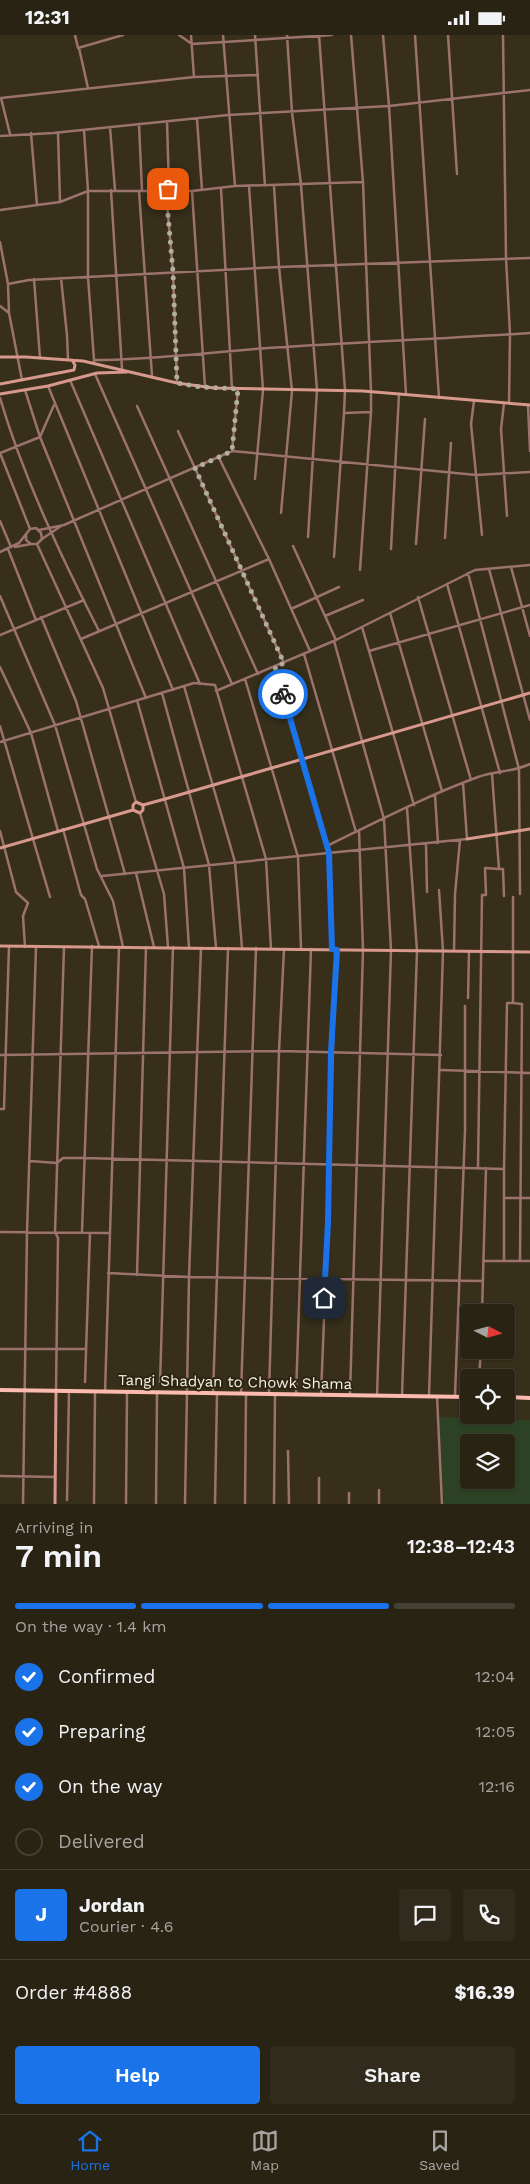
<!DOCTYPE html>
<html lang="en">
<head>
<meta charset="utf-8">
<style>
	body { margin:0; font-family:"Work Sans",sans-serif; background:#312b1d; color:#f1f3f6; height:100vh; display:flex; flex-direction:column; font-size:19px; white-space:nowrap }
	* { box-sizing:border-box; margin:0 }
	p { font-size:16px; color:#a5a4a0 }
	.icon { flex:none; width:28px; height:28px; fill:none; stroke:currentColor; stroke-width:2; stroke-linecap:round; stroke-linejoin:round }
	.map { position:relative; height:1469px; overflow:hidden }
	.side { display:flex; flex-direction:column; background:#292314; flex:1 }
	.side>* { flex:none }
	.needle { width:32px; rotate:96deg }
	.buttons { position:absolute; left:460px; top:1269px; display:grid; gap:10px }
	.buttons a { display:grid; place-items:center; width:55px; height:55px; border-radius:5px; background:#292314; box-shadow:0 1px 4px #0004,0 0 0 1px #454034; font-size:25px }
	.pin { position:absolute; display:grid; place-items:center; width:42px; height:42px; color:#fff; margin:-21px; border-radius:10px; box-shadow:0 2px 8px #0006 }
	.courier { position:absolute; display:grid; place-items:center; width:50px; height:50px; margin:-25px; border:4px solid #1a73e8; border-radius:50%; background:#fff; color:#222; box-shadow:0 1px 6px #0007 }
	.summary em { font-style:normal; font-weight:600 }
	.summary div { display:flex; flex-direction:column-reverse }
	.summary { display:flex; align-items:center; justify-content:space-between; height:85px; padding:0 15px }
	h1 { font-size:32px; font-weight:600; line-height:38px }
	.bar { display:grid; grid-template-columns:repeat(4,1fr); gap:8px 5px; align-content:center; height:60px; padding:0 15px }
	.bar i { height:6px; border-radius:4px; background:#454034 }
	.bar .selected { background:#1a73e8 }
	.bar p { grid-column:span 4 }
	.line { display:flex; align-items:center; gap:12px; padding:0 15px; border-top:1px solid #454034 }
	.line div { flex:1 }
	.round { display:grid; place-items:center; flex:none; width:52px; height:52px; border-radius:5px; background:#312b1d }
	ol { padding:0 15px; list-style:none }
	li { display:flex; align-items:center; gap:15px; height:55px }
	li p { margin-inline-start:auto }
	li .icon { padding:5px; border-radius:50%; background:#1a73e8; color:#fff; stroke-width:4 }
	li:last-child { color:#a5a4a0 }
	li i { width:28px; height:28px; border:2px solid #454034; border-radius:50% }
	.cta { display:flex; gap:10px; margin-top:auto; padding:10px 15px }
	.cta a { flex:1; height:58px; border-radius:5px; background:#1a73e8; color:#fff; font-size:20px; font-weight:600; line-height:58px; text-align:center }
	.cta a+a { background:#312b1d; color:#f1f3f6 }
	.status { display:flex; justify-content:space-between; align-items:center; height:35px; padding:0 25px; background:#292314; direction:ltr }
	.status svg { height:14px; fill:currentColor }
	.dock { display:flex; justify-content:space-around; align-items:center; height:70px; border-top:1px solid #454034; background:#292314; font-size:14px; color:#a5a4a0 }
	.dock a { display:grid; justify-items:center; gap:2px }
	.dock .selected { color:#1a73e8 }
	.map>svg:first-child { display:block }
	.green { fill:#2d4225; fill-rule:evenodd }
	.lines { fill:none; stroke-linecap:round; stroke-linejoin:round }
	.street { stroke:#9b736c; stroke-width:2.5 }
	.secondary { stroke:#d8988d; stroke-width:3 }
	.primary { stroke:#fdbaae; stroke-width:4 }
	.done { stroke:#b4ae9f; stroke-width:5; stroke-dasharray:0 9 }
	.route { stroke:#1a73e8; stroke-width:6 }
	.labels { text-anchor:middle; stroke-width:4; stroke-linejoin:round; paint-order:stroke }
	.street-label { font-size:15px; fill:#f7f3e6; stroke:#2d2510 }
</style>
</head>
<body>
<div class="status"><b>12:31</b><svg viewBox="0 0 49 12"><path d="M0 12V9h3v3zM5 12V6h3v6zM10 12V3h3v9zM15 12V0h3v12zM26 1h20v11H26zM47 4h2v5h-2z"/></svg></div>
<div class="map">
<svg width="530" height="1469" viewBox="0 0 530 1469">
	<rect width="100%" height="100%" fill="#372f1a"/>
	<path class="green" d="M439,1382L530,1385V1469H444ZM469,1408H506V1445H469Z"/>
	<g class="lines">
		<path class="street" d="M75,0L78,13L123,0
			M179,0L192,9L332,0
			M191,0L194,42
			M223,0L235,151
			M255,0L265,151
			M287,0L292,77L301,150L317,355L308,502
			M319,0L345,355L344,378L371,377V357L363,147L351,0
			M383,0L389,71L406,359
			M415,0L439,363
			M448,0L457,139
			M503,0L506,223L510,299L509,368
			M79,13L88,53
			M197,84L202,155
			M167,87L169,153L166,157L173,237L177,348
			M139,89L142,156
			M110,92L115,155
			M84,95L88,156V242L94,325
			M31,98L37,170
			M58,98L60,166
			M10,99L1,63L194,42L258,40
			M0,101L53,98L228,80L389,71L530,55
			M249,151L263,355L255,444
			M221,153L232,354
			M111,155L122,334
			M139,156L152,341
			M192,156L205,352
			M0,175L60,167L88,156H192L235,151L363,147
			M0,207L8,249
			M61,243L67,300L68,325
			M34,244L40,323
			M0,271L9,278
			M94,328V325C152,325 210,317 268,313C355,307 443,304 530,298
			M95,339L232,649
			M22,345L9,278L8,249L29,245L279,232L274,151
			M70,345L200,649
			M48,351L173,655
			M25,355L40,402L146,663
			M0,363C24,444 61,521 99,596
			M474,366L471,389L482,500
			M504,368L501,394L507,481
			M528,370L530,416
			M137,371L258,639
			M178,396L284,628
			M232,416L238,354
			M0,418L30,494
			M0,418L40,402L54,370
			M219,423L269,524L310,616
			M281,478L292,356L279,232L530,223
			M0,486L11,512
			M30,494L26,499V505L31,509H37
			M30,494L36,493L41,498L42,504L37,509
			M39,495L64,490L232,416L476,440L530,437
			M445,503L451,408
			M42,504L61,491
			M37,509L103,653L136,767
			M416,509L425,384
			M293,511L336,605
			M15,512L31,509
			M8,514L36,585
			M391,514L399,359
			M0,517L19,508L26,499
			M334,522L344,378
			M511,532L530,601
			M489,534L530,685
			M360,535L371,377
			M468,538L519,734L520,859
			M447,549L500,738
			M0,561L55,690L97,834L113,866L123,912
			M418,562L471,745
			M291,574L339,552
			M390,578L442,756
			M325,581L363,565
			M41,582L76,666L125,839
			M362,592L414,770
			M0,600L84,565
			M81,604L269,524
			M334,606L384,784L391,915L377,1361
			M369,616L530,570
			M304,619L356,797
			M0,632L31,698L58,796
			M275,632L329,818L332,915
			M245,644L298,822L301,914
			M184,651L235,827L242,913
			M216,656L336,605L475,535L530,530
			M162,658L209,830L216,913
			M137,665L184,833L189,913
			M0,691L50,862
			M0,707L194,648L215,650L266,824L271,914
			M435,760L438,808
			M140,778L164,859L168,912
			M63,794L81,860L85,864L99,911
			M0,796L16,857L28,868L23,881L25,912
			M426,809L427,857
			M327,811C376,787 426,761 478,742C495,736 513,737 530,729
			M499,834H503L504,861
			M136,838L154,912
			M102,841L467,804L463,748
			M454,916L455,859L460,805
			M468,963L469,916
			M513,968L522,969L520,1226
			M0,1020L279,1016L441,1020
			M441,1035L530,1038
			M0,1074H4L9,911
			M30,1126L57,1128L63,1123H84L504,1134V1163H530
			M478,1133L482,860H486L485,833L499,834L492,739
			M504,1134L507,968H513V862
			M0,1197L109,1198
			M82,1197L92,911
			M484,1226H530
			M504,1226V1163
			M108,1238L189,1242L483,1246
			M137,1240L146,912
			M482,1278L486,1133
			M0,1314H86
			M479,1342L481,1315
			M85,1347L90,1198
			M160,1349L173,912
			M56,1356L58,1203L55,1197L64,912
			M105,1357L119,912
			M213,1359L228,913
			M241,1359L256,913
			M269,1359L279,1016L284,914
			M296,1360L311,914
			M321,1360C323,1301 326,1243 328,1185C331,1095 332,1005 337,915
			M350,1360L363,915L359,795
			M402,1361L417,916L407,773
			M429,1361L443,916L439,855
			M437,1361L442,1469
			M455,1361L465,1095V971
			M288,1416L289,1469
			M0,1441L55,1442
			M319,1443V1469
			M379,1455V1469
			M349,1458V1469
			M67,1465L69,1356
			M23,1469L27,1197L36,912
			M94,1469L95,1357
			M126,1469L127,1357
			M156,1469L157,1358
			M185,1469L189,1242L201,913
			M215,1469L217,1359
			M245,1469L246,1359
			M274,1469L275,1359"/>
		<path class="secondary" d="M0,322H26L83,326L177,348L214,353L363,356L530,370
			M0,349L74,335L75,330L72,325
			M0,359L48,351L97,338L127,337
			M133,775V770L136,767L143,770L165,764L530,658
			M467,804L530,794
			M0,813L133,775L140,778L143,775V770
			M0,911L530,917
			M55,1469L56,1356"/>
		<path class="primary" d="M0,1355L469,1362
			M506,1362L530,1363"/>
	</g>
	<g class="lines">
		<path class="done" d="M168,154L166,157L173,237L177,348L201,352L238,354L232,416L195,433L284,628L275,632L283,659"/>
		<path class="route" d="M283,659L329,818L332,914L337,915L331,1017L328,1187L324,1263"/>
	</g>
	<g class="labels">
		<g class="street-label">
			<text transform="translate(235 1347) rotate(1)" y="5">Tangi Shadyan to Chowk Shama</text>
		</g>
	</g>
</svg>
<div class="buttons">
<a><svg class="needle" viewBox="-14 -14 28 28"><path d="M0-13l5 13h-10z" fill="#e53935"/><path d="M0 13l5-13h-10z" fill="#a5a4a0"/></svg></a>
<a><svg class="icon" aria-label="locate" viewBox="0 0 24 24"><circle cx="12" cy="12" r="6"/><path d="M12 2v4M12 18v4M2 12h4M18 12h4"/></svg></a>
<a><svg class="icon" aria-label="layers" viewBox="0 0 24 24"><path d="M12 4l9 5-9 5-9-5zM3 14l9 5 9-5"/></svg></a>
</div>
<div class="pin" style="left:168px;top:154px;background:#ea580c"><svg class="icon" aria-label="bag" viewBox="0 0 24 24"><path d="M5 8h14l-1 12H6zM9 8a3 3 0 0 1 6 0"/></svg></div>
<div class="pin" style="left:324px;top:1263px;background:#1f2937"><svg class="icon" aria-label="home" viewBox="0 0 24 24"><path d="M3 11l9-7 9 7M6 9v11h12V9"/></svg></div>
<div class="courier" style="left:283px;top:659px"><svg class="icon" aria-label="bike" viewBox="0 0 24 24"><circle cx="6" cy="16" r="4"/><circle cx="18" cy="16" r="4"/><path d="M6 16l4-8h5l3 8M10 8l3 8H6M13 5h3"/></svg></div>
</div>
<section class="side">
<div class="summary"><div><h1>7 min</h1><p>Arriving in</p></div><em>12:38–12:43</em></div>
<div class="bar"><i class="selected"></i><i class="selected"></i><i class="selected"></i><i></i><p>On the way · 1.4 km</p></div>
<ol>
<li><svg class="icon" aria-label="check" viewBox="0 0 24 24"><path d="M5 12l5 5 9-10"/></svg>Confirmed<p>12:04</p></li>
<li><svg class="icon" aria-label="check" viewBox="0 0 24 24"><path d="M5 12l5 5 9-10"/></svg>Preparing<p>12:05</p></li>
<li><svg class="icon" aria-label="check" viewBox="0 0 24 24"><path d="M5 12l5 5 9-10"/></svg>On the way<p>12:16</p></li>
<li><i></i>Delivered</li>
</ol>
<div class="line" style="height:90px"><b class="round" style="background:#1a73e8;color:#fff">J</b><div><b>Jordan</b><p>Courier · 4.6</p></div><a class="round"><svg class="icon" aria-label="chat" viewBox="0 0 24 24"><path d="M4 5h16v11H9l-5 4z"/></svg></a><a class="round"><svg class="icon" aria-label="phone" viewBox="0 0 24 24"><path d="M5 4h4l2 5-3 2q2 4 5 5l2-3 5 2v4C11 20 4 13 5 4z"/></svg></a></div>
<div class="line" style="height:65px"><div>Order #4888</div><b>$16.39</b></div>
<div class="cta"><a>Help</a><a>Share</a></div>
</section>
<nav class="dock">
<a class="selected"><svg class="icon" aria-label="home" viewBox="0 0 24 24"><path d="M3 11l9-7 9 7M6 9v11h12V9"/></svg>Home</a>
<a><svg class="icon" aria-label="map" viewBox="0 0 24 24"><path d="M3 6l6-2 6 2 6-2v14l-6 2-6-2-6 2zM9 4v14M15 6v14"/></svg>Map</a>
<a><svg class="icon" aria-label="saved" viewBox="0 0 24 24"><path d="M7 4h10v16l-5-4-5 4z"/></svg>Saved</a>
</nav>
</body>
</html>
